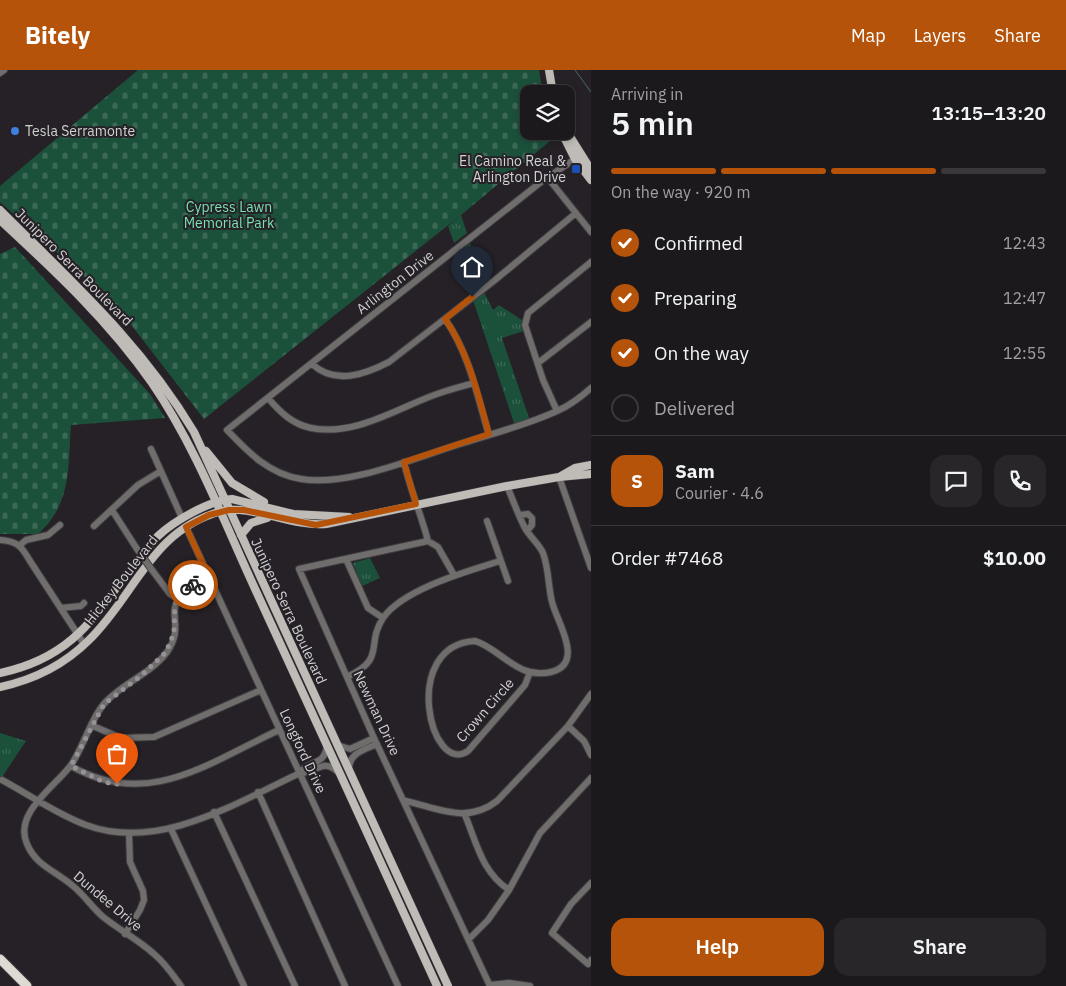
<!DOCTYPE html>
<html lang="en">
<head>
<meta charset="utf-8">
<style>
	body { margin:0; font-family:"IBM Plex Sans",sans-serif; background:#292629; color:#f1f3f6; height:100vh; display:flex; flex-direction:column; font-size:19px; white-space:nowrap }
	* { box-sizing:border-box; margin:0 }
	p { font-size:16px; color:#a0a0a3 }
	.icon { flex:none; width:28px; height:28px; fill:none; stroke:currentColor; stroke-width:2; stroke-linecap:round; stroke-linejoin:round }
	.map { position:relative; flex:1; overflow:hidden }
	.sheet { display:flex; flex-direction:column; background:#1c191c; width:475px }
	.sheet>* { flex:none }
	.buttons { position:absolute; left:520px; top:15px; display:grid; gap:10px }
	.buttons a { display:grid; place-items:center; width:55px; height:55px; border-radius:10px; background:#1c191c; box-shadow:0 2px 8px #0003,0 0 0 1px #3a383b; font-size:25px }
	.pin { position:absolute; display:grid; place-items:center; width:42px; height:42px; color:#fff; margin:-51px -21px; border-radius:50% 50% 50% 0; rotate:-45deg; box-shadow:0 0 5px #0007 }
	.pin .icon { rotate:45deg }
	.courier { position:absolute; display:grid; place-items:center; width:50px; height:50px; margin:-25px; border:4px solid #b45309; border-radius:50%; background:#fff; color:#222; box-shadow:0 1px 6px #0007 }
	.headline em { font-style:normal; font-weight:600 }
	.headline div { display:flex; flex-direction:column-reverse }
	.headline { display:flex; align-items:center; justify-content:space-between; height:85px; padding:0 20px }
	h1 { font-size:32px; font-weight:600; line-height:38px }
	.bar { display:grid; grid-template-columns:repeat(4,1fr); gap:8px 5px; align-content:center; height:60px; padding:0 20px }
	.bar i { height:6px; border-radius:4px; background:#3a383b }
	.bar .on { background:#b45309 }
	.bar p { grid-column:span 4 }
	.line { display:flex; align-items:center; gap:12px; padding:0 20px; border-top:1px solid #3a383b }
	.line div { flex:1 }
	.round { display:grid; place-items:center; flex:none; width:52px; height:52px; border-radius:15px; background:#292629 }
	ol { padding:0 20px; list-style:none }
	li { display:flex; align-items:center; gap:15px; height:55px }
	li p { margin-inline-start:auto }
	li .icon { padding:5px; border-radius:50%; background:#b45309; color:#fff; stroke-width:4 }
	li:last-child { color:#a0a0a3 }
	li i { width:28px; height:28px; border:2px solid #3a383b; border-radius:50% }
	.primary-button { display:flex; gap:10px; margin-top:auto; padding:10px 20px }
	.primary-button a { flex:1; height:58px; border-radius:15px; background:#b45309; color:#fff; font-size:20px; font-weight:600; line-height:58px; text-align:center }
	.primary-button a+a { background:#292629; color:#f1f3f6 }
	header { display:flex; align-items:center; gap:30px; box-sizing:border-box; height:70px; padding:0 25px; background:#b45309; color:#fff }
	header strong { font-size:24px }
	nav { display:flex; gap:28px; margin-inline-start:auto; font-size:18px }
	main { display:flex; flex:1; min-height:0 }
	.map>svg:first-child { display:block }
	.grass { fill:url(#grass-tufts) }
	.cemetery { fill:url(#cemetery-stones) }
	.garden { fill:#1b513a }
	.lines { fill:none; stroke-linecap:round; stroke-linejoin:round }
	.stream { stroke:#456b73; stroke-width:1 }
	.minor-casing { stroke:#413d42; stroke-width:8 }
	.major-casing { stroke:#413d42; stroke-width:9 }
	.highway-casing { stroke:#413d42; stroke-width:11 }
	.minor { stroke:#706e6c; stroke-width:6 }
	.major { stroke:#bfbbb7; stroke-width:8 }
	.highway { stroke:#dfdad4; stroke-width:9 }
	.minor-bridge-casing { stroke:#413d42; stroke-width:8; stroke-linecap:butt }
	.minor-bridge { stroke:#706e6c; stroke-width:6 }
	.done { stroke:#959396; stroke-width:5; stroke-dasharray:0 9 }
	.route { stroke:#b45309; stroke-width:6 }
	.shop-dot { fill:#3f7fe0; stroke:#252126; stroke-width:2 }
	.transit-dot { fill:#1a4fb4; stroke:#252126; stroke-width:2 }
	.labels { text-anchor:middle; stroke-width:4; stroke-linejoin:round; paint-order:stroke }
	.poi-label { font-size:14px; fill:#d2d0d3; stroke:#252126; text-anchor:start }
	.park-label { font-size:14px; fill:#78e2b1; stroke:#252126 }
	.street-label { font-size:14px; fill:#d2d0d3; stroke:#252126 }
</style>
</head>
<body>
<header>
<strong>Bitely</strong>
<nav><a>Map</a><a>Layers</a><a>Share</a></nav>
</header>
<main>
<div class="map">
<svg width="591" height="916" viewBox="0 0 591 916">
	<defs>
		<pattern id="grass-tufts" width="24" height="20" patternUnits="userSpaceOnUse" patternTransform="scale(1.25)"><rect width="24" height="20" fill="#1b513a"/><path d="M3 7l-1-3M5 7V3M7 7l1-3M15 17l-1-3M17 17v-4M19 17l1-3" fill="none" stroke="#3b6956"/></pattern>
		<pattern id="cemetery-stones" width="16" height="16" patternUnits="userSpaceOnUse" patternTransform="scale(1.25)"><rect width="16" height="16" fill="#1b513a"/><path d="M2 7V4a2 2 0 0 1 4 0v3zM10 15v-3a2 2 0 0 1 4 0v3z" fill="#3b6956"/></pattern>
	</defs>
	<rect width="100%" height="100%" fill="#252126"/>
	<path class="grass" d="M461,145L467,163L454,173L448,156Z
		M470,173L483,211L470,221L457,183Z
		M484,222L493,240L499,235L525,252L527,260L502,268L530,351L515,356L472,227Z
		M370,488L380,508L362,516L353,493Z
		M0,663L26,671L0,710Z"/>
	<path class="cemetery" d="M138,0H539L543,24H529V61H554L556,66L461,145L204,349L115,234L0,132V116Z
		M15,177L150,324L165,348L71,355C68,396 72,434 38,464H0V184Z"/>
	<path class="garden" d="M494,250L499,265L490,269L485,253Z"/>
	<g class="lines">
		<path class="stream" d="M575,0L591,22"/>
		<defs>
			<path id="minor" d="M0,3L4,0
				M578,87L541,112L227,360C249,383 269,404 301,409C348,417 417,387 463,373C494,363 527,355 557,341C569,336 581,327 591,318
				M548,108L591,162
				M445,249C469,283 477,325 489,365
				M538,293L591,252
				M312,294C335,315 364,305 389,292L495,210L576,143
				M268,328C280,342 292,354 311,358C357,367 400,336 440,323C451,319 463,316 474,313
				M557,341L543,310L525,255L528,243L591,192
				M151,379L182,448
				M404,392C410,419 421,444 428,471L438,477L454,505
				M559,407L591,498
				M507,416C513,430 518,445 525,458C530,467 539,474 543,483C549,499 548,516 552,532C556,550 586,594 551,602C517,610 500,578 475,571C400,575 430,707 468,681L525,615L530,602
				M112,440L137,479
				M520,445L528,444L532,448V455L527,461
				M487,451L508,511
				M94,456L138,415L161,401
				M186,457L398,916
				M0,470C18,471 22,477 30,491L84,574
				M428,471L299,499L374,668L490,916
				M20,475L26,470L48,465L60,455
				M346,489L368,538L383,548
				M152,500L170,524L178,529
				M61,538L81,536L84,533
				M347,607C387,588 365,576 383,548C403,519 468,501 500,491
				M93,656L121,668L154,667L261,620
				M568,656L584,671L591,685
				M337,675L350,679L374,668
				M71,696C148,740 208,693 279,660
				M349,699C349,683 364,680 377,674
				M300,703C309,689 324,697 327,676
				M2,710C30,725 56,744 86,755C158,782 236,733 300,703C317,704 322,686 339,703
				M258,722L345,916
				M406,731C440,739 467,754 497,731L568,656L591,624
				M214,742L295,916
				M465,745C477,774 482,802 509,820
				M171,759L244,916
				M591,813L571,834L552,863L588,894L591,890
				M125,864L140,840L144,830L143,821L130,792L129,763
				M469,869L488,850L509,820L540,763L591,708
				M490,915L509,913L530,916
				M181,916C173,905 165,893 154,884C139,870 119,860 102,846C92,837 84,825 73,816C56,801 36,796 27,774C13,743 56,716 71,695C83,678 90,651 103,635C120,614 150,605 167,582C191,548 149,536 209,507"/>
			<path id="major" d="M549,0L553,24
				M566,60L591,100
				M561,61L575,89L591,110
				M0,140C72,212 141,273 194,362L448,916
				M0,150C55,201 109,251 152,313C196,377 224,452 256,521C317,653 377,784 437,916
				M206,381L232,413L264,432
				M561,406L575,398L591,395
				M241,465L251,453L267,448
				M0,603C90,584 103,524 158,466C174,451 210,430 232,429L293,444L349,447
				M0,617C33,610 65,594 89,570C136,524 151,460 222,441C250,434 293,457 326,454L507,416L559,407L591,404"/>
			<path id="highway" d="M0,889L27,916"/>
		</defs>
		<use href="#minor" class="minor-casing"/>
		<use href="#major" class="major-casing"/>
		<use href="#highway" class="highway-casing"/>
		<use href="#minor" class="minor"/>
		<use href="#major" class="major"/>
		<use href="#highway" class="highway"/>
		<defs>
			<path id="minor-bridge" d="M137,479L152,500"/>
		</defs>
		<use href="#minor-bridge" class="minor-bridge-casing"/>
		<use href="#minor-bridge" class="minor-bridge"/>
	</g>
	<g class="lines">
		<path class="done" d="M117,714L104,712L71,696L104,634L142,605L166,582L174,563L175,534L182,524L193,515"/>
		<path class="route" d="M193,515L209,507L186,457L209,445L229,440H244L316,455L416,434L404,392L489,364C478,325 469,283 445,249L472,227"/>
	</g>
	<circle class="shop-dot" cx="15" cy="61" r="5"/>
	<rect class="transit-dot" x="571" y="94" width="10" height="10" rx="2.5"/>
	<g class="labels">
		<g class="poi-label">
			<text x="25" y="66">Tesla Serramonte</text>
			<text x="566" y="96" text-anchor="end">El Camino Real &amp;<tspan x="566" dy="16">Arlington Drive</tspan></text>
		</g>
		<g class="park-label">
			<text x="229" y="142">Cypress Lawn<tspan x="229" dy="16">Memorial Park</tspan></text>
		</g>
		<g class="street-label">
			<text transform="translate(74 197) rotate(45)" y="5">Junipero Serra Boulevard</text>
			<text transform="translate(395 212) rotate(-38)" y="5">Arlington Drive</text>
			<text transform="translate(121 510) rotate(-52)" y="5">Hickey Boulevard</text>
			<text transform="translate(289 541) rotate(65)" y="5">Junipero Serra Boulevard</text>
			<text transform="translate(485 640) rotate(-49)" y="5">Crown Circle</text>
			<text transform="translate(377 643) rotate(65)" y="5">Newman Drive</text>
			<text transform="translate(303 681) rotate(65)" y="5">Longford Drive</text>
			<text transform="translate(108 831) rotate(40)" y="5">Dundee Drive</text>
		</g>
	</g>
</svg>
<div class="buttons">
<a><svg class="icon" aria-label="layers" viewBox="0 0 24 24"><path d="M12 4l9 5-9 5-9-5zM3 14l9 5 9-5"/></svg></a>
</div>
<div class="pin" style="left:117px;top:714px;background:#ea580c"><svg class="icon" aria-label="bag" viewBox="0 0 24 24"><path d="M5 8h14l-1 12H6zM9 8a3 3 0 0 1 6 0"/></svg></div>
<div class="pin" style="left:472px;top:227px;background:#1f2937"><svg class="icon" aria-label="home" viewBox="0 0 24 24"><path d="M3 11l9-7 9 7M6 9v11h12V9"/></svg></div>
<div class="courier" style="left:193px;top:515px"><svg class="icon" aria-label="bike" viewBox="0 0 24 24"><circle cx="6" cy="16" r="4"/><circle cx="18" cy="16" r="4"/><path d="M6 16l4-8h5l3 8M10 8l3 8H6M13 5h3"/></svg></div>
</div>
<section class="sheet">
<div class="headline"><div><h1>5 min</h1><p>Arriving in</p></div><em>13:15–13:20</em></div>
<div class="bar"><i class="on"></i><i class="on"></i><i class="on"></i><i></i><p>On the way · 920 m</p></div>
<ol>
<li><svg class="icon" aria-label="check" viewBox="0 0 24 24"><path d="M5 12l5 5 9-10"/></svg>Confirmed<p>12:43</p></li>
<li><svg class="icon" aria-label="check" viewBox="0 0 24 24"><path d="M5 12l5 5 9-10"/></svg>Preparing<p>12:47</p></li>
<li><svg class="icon" aria-label="check" viewBox="0 0 24 24"><path d="M5 12l5 5 9-10"/></svg>On the way<p>12:55</p></li>
<li><i></i>Delivered</li>
</ol>
<div class="line" style="height:90px"><b class="round" style="background:#b45309;color:#fff">S</b><div><b>Sam</b><p>Courier · 4.6</p></div><a class="round"><svg class="icon" aria-label="chat" viewBox="0 0 24 24"><path d="M4 5h16v11H9l-5 4z"/></svg></a><a class="round"><svg class="icon" aria-label="phone" viewBox="0 0 24 24"><path d="M5 4h4l2 5-3 2q2 4 5 5l2-3 5 2v4C11 20 4 13 5 4z"/></svg></a></div>
<div class="line" style="height:65px"><div>Order #7468</div><b>$10.00</b></div>
<div class="primary-button"><a>Help</a><a>Share</a></div>
</section>
</main>
</body>
</html>
